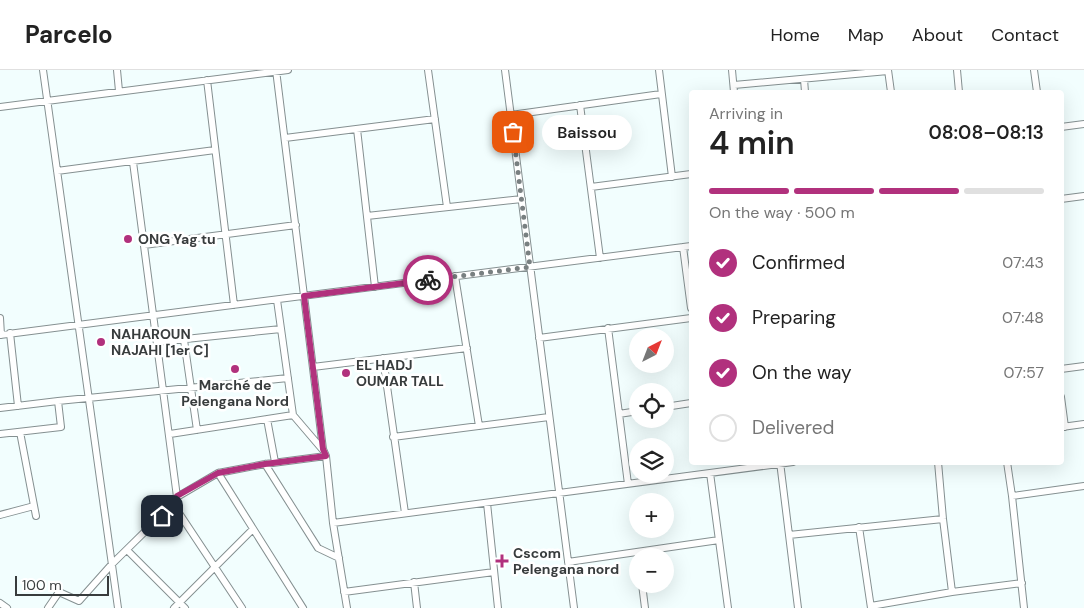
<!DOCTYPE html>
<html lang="en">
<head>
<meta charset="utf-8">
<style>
	body { margin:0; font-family:"DM Sans",sans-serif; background:#f6f6f6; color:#222; height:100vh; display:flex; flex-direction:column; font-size:19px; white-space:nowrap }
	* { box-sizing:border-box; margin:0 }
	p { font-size:16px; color:#767676 }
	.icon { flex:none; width:28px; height:28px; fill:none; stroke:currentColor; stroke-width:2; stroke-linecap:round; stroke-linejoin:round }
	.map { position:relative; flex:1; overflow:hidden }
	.panel { position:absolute; left:689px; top:20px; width:375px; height:375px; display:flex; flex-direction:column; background:#fff; border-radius:5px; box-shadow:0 5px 20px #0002 }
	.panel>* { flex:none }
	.needle { width:32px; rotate:42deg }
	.tools { position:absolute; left:629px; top:258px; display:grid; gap:10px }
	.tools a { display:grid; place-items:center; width:45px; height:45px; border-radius:50%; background:#fff; box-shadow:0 5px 20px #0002; font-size:25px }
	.scale { position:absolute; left:15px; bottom:12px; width:94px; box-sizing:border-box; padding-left:5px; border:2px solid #383c3d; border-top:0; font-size:14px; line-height:18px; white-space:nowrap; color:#383c3d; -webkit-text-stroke:4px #fff; paint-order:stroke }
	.pin { position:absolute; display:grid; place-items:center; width:42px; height:42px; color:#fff; margin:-21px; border-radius:10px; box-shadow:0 2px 8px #0006 }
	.courier { position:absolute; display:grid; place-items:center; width:50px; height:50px; margin:-25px; border:4px solid #b1317d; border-radius:50%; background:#fff; color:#222; box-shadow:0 1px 6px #0007 }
	.bubble { position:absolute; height:35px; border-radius:18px; background:#fff; box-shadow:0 5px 20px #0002; font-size:16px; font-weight:600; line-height:35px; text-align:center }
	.head em { font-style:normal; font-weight:600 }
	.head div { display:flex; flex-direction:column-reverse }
	.head { display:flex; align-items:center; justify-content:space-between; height:85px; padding:0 20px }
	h1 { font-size:32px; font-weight:600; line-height:38px }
	.bar { display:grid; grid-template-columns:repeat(4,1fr); gap:8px 5px; align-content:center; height:60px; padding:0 20px }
	.bar i { height:6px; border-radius:4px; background:#e0e0e0 }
	.bar .selected { background:#b1317d }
	.bar p { grid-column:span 4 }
	ol { padding:0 20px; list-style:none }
	li { display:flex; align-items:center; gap:15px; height:55px }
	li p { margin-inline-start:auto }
	li .icon { padding:5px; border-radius:50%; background:#b1317d; color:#fff; stroke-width:4 }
	li:last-child { color:#767676 }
	li i { width:28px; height:28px; border:2px solid #e0e0e0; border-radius:50% }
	header { display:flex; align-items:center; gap:30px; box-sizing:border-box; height:70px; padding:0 25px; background:#fff; border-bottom:1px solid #e0e0e0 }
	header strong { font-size:24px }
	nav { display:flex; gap:28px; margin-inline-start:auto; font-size:18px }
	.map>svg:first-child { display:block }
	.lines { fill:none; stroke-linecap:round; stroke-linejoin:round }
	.minor-casing { stroke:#859091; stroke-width:8 }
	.minor { stroke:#fff; stroke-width:6 }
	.done { stroke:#798081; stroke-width:5; stroke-dasharray:0 9 }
	.route { stroke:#b1317d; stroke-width:6 }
	.poi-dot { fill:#b1317d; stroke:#fff; stroke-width:2 }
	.labels { text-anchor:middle; stroke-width:5; stroke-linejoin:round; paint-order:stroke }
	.poi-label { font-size:14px; font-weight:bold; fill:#383c3d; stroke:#fff; text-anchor:start }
</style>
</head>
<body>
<header>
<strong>Parcelo</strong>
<nav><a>Home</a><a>Map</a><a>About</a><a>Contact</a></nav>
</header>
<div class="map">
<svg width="1084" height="538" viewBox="0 0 1084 538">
	<rect width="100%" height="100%" fill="#f2fefe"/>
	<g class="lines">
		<defs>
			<path id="minor" d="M43,0L118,538
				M117,0L119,21
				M276,0L323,379L326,386L333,453L347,538
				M428,0L447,137
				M505,0L574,538
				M659,0L672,107
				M732,0L734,22
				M888,0L891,22
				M957,0L959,22
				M1034,0L1037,22
				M804,9L805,22
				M207,10L234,235
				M734,15L888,1
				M580,35L600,188
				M0,37L288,0
				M511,45L661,24
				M1061,57L1084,54
				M357,59L375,217
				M285,68L435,49
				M133,92L177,427
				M57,101L215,80
				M591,117L691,104
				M1061,129L1084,126
				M367,146L522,129
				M144,175L296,155
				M683,177L691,238
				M455,206L479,356
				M277,230L293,345L322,379
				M0,248L1,265
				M608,258L628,414
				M10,263L18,336
				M0,265L691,176
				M539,268L691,248
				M184,270L197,360
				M157,272L281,259
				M383,288L405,443
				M313,297L467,278
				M1061,299L1084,296
				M1061,327L1065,357
				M665,337L691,333
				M0,338L58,331L288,308
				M619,344L638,341
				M267,349L275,392
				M1062,357L1084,354
				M20,362L36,446
				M0,364L61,357L58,331
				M170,364L293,345
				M393,367L549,347
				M780,392L798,538
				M938,392L943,449L952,522
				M1007,392L1012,426L1024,538
				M265,394L318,478L339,488
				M218,403L303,538
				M710,403L728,538
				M1012,426L1084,416
				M487,433L498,538
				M173,434L242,538
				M0,445L34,436
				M333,453L793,392
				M859,457L871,538
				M789,465L943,449
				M127,480L185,538
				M568,492L719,470
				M414,512L417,538
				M642,514L645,538
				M344,522L494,502
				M0,533L7,538
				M871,536L952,522L1022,513
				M48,538L59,522L79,531L112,494L173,434L177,427L218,403L265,394L326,386
				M174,538L253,459"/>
		</defs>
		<use href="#minor" class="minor-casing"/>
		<use href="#minor" class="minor"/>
	</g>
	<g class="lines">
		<path class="done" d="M428,210L530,197L513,62"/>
		<path class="route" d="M162,446L173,434L177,426L218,403L265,394L326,386L323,379L304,226L428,210"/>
	</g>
	<g class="poi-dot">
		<circle cx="128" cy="169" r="5"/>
		<circle cx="101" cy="272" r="5"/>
		<circle cx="235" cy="299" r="5"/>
		<circle cx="346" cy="303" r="5"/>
		<path d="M499.5 483.5h5v5h5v5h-5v5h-5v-5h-5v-5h5z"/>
	</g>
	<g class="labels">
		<g class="poi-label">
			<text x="138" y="174">ONG Yag tu</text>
			<text x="111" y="269">NAHAROUN<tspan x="111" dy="16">NAJAHI [1er C]</tspan></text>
			<text x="356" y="300">EL HADJ<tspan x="356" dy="16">OUMAR TALL</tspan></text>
			<text x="235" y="320" text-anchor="middle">Marché de<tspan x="235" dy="16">Pelengana Nord</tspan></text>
			<text x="513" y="488">Cscom<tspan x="513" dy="16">Pelengana nord</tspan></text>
		</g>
	</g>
</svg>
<div class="tools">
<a><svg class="needle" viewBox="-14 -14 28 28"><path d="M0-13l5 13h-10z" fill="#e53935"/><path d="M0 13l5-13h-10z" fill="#767676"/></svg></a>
<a><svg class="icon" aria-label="locate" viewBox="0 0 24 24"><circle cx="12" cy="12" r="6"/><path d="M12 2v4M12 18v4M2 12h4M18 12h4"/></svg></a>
<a><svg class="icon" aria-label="layers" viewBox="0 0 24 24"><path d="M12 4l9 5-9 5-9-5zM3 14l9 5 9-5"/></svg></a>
<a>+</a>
<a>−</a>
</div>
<div class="scale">100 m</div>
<div class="pin" style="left:513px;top:62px;background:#ea580c"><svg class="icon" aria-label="bag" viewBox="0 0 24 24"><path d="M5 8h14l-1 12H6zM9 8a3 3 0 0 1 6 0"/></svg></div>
<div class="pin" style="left:162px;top:446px;background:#1f2937"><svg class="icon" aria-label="home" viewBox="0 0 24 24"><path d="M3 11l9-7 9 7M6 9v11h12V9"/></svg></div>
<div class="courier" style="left:428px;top:210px"><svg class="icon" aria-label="bike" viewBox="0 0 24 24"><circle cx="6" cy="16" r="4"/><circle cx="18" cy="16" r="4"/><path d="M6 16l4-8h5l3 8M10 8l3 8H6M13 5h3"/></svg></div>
<div class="bubble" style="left:542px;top:45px;width:90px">Baissou</div>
<section class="panel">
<div class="head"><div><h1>4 min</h1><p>Arriving in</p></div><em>08:08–08:13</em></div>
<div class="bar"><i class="selected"></i><i class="selected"></i><i class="selected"></i><i></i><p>On the way · 500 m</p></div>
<ol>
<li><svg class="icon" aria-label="check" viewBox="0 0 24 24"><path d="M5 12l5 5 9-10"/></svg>Confirmed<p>07:43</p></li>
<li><svg class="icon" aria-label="check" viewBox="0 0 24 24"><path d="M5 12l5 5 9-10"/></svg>Preparing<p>07:48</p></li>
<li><svg class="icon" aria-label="check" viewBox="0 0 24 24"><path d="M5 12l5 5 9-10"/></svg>On the way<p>07:57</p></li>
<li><i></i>Delivered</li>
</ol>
</section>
</div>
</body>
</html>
